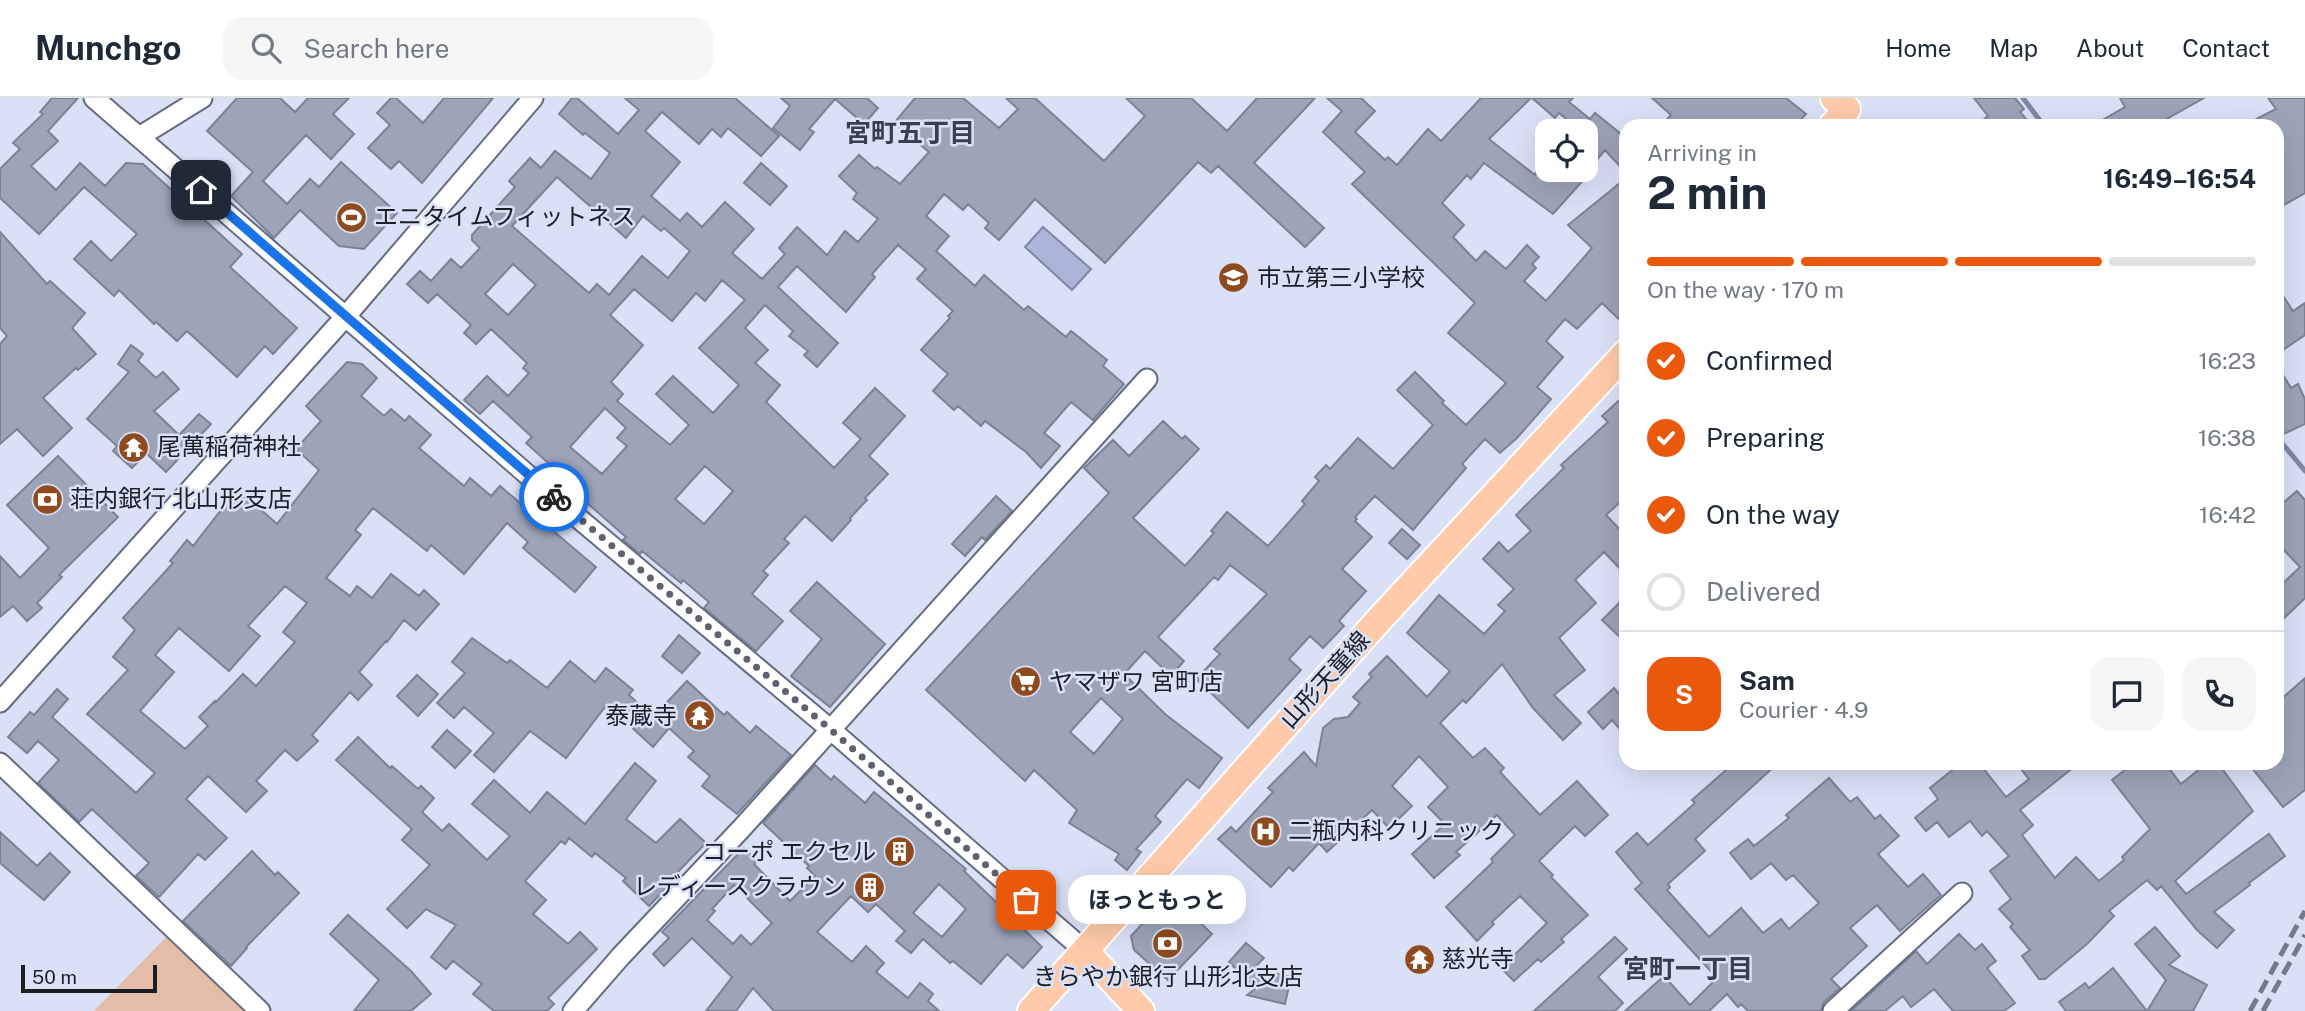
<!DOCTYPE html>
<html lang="en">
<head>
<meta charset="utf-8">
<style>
	body { margin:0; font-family:"Public Sans","Noto Sans JP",sans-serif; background:#f6f6f7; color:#1f2937; height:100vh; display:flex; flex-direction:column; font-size:26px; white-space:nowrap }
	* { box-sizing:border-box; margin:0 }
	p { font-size:23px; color:#747a83 }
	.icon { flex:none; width:38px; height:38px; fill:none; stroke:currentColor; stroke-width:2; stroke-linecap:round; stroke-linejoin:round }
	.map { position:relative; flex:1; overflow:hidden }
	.sheet { position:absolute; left:1619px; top:21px; width:665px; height:651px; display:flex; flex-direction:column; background:#fff; border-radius:21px; box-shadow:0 7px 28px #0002 }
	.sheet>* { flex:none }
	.tools { position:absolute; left:1535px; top:21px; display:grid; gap:14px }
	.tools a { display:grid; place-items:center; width:63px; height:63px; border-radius:14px; background:#fff; box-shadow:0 7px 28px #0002; font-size:35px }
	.scale { position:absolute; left:21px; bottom:18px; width:136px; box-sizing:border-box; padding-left:7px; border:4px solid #1c1e26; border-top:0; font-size:19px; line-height:24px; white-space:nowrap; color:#1c1e26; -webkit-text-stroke:5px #dae1f7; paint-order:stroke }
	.pin { position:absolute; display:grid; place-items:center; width:60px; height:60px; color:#fff; margin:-30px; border-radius:14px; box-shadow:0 4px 10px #0006 }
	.courier { position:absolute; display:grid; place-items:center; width:70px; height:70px; margin:-35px; border:5px solid #1a73e8; border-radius:50%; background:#fff; color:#222; box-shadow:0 2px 9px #0007 }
	.bubble { position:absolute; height:49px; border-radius:21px; background:#fff; box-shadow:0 7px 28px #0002; font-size:23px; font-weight:700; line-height:49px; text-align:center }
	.summary em { font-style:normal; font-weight:700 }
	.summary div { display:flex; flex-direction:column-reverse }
	.summary { display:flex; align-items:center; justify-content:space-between; height:119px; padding:0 28px }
	h1 { font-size:46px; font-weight:700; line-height:52px }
	.bar { display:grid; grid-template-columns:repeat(4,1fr); gap:10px 7px; align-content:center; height:84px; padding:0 28px }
	.bar i { height:9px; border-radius:5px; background:#e0e1e3 }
	.bar .on { background:#ea580c }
	.bar p { grid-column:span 4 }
	.line { display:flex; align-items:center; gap:18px; padding:0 28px; border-top:2px solid #e0e1e3 }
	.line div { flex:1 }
	.round { display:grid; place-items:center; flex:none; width:74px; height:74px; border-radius:21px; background:#f6f6f7 }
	ol { padding:0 28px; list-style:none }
	li { display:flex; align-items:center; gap:21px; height:77px }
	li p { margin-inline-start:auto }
	li .icon { padding:7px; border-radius:50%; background:#ea580c; color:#fff; stroke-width:4 }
	li:last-child { color:#747a83 }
	li i { width:38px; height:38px; border:4px solid #e0e1e3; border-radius:50% }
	header { display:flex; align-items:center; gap:42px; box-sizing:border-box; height:98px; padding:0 35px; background:#fff; border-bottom:2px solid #e0e1e3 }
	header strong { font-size:33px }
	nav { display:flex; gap:38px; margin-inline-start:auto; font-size:24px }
	.search { width:490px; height:63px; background:#f6f6f7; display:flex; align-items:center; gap:18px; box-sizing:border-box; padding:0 24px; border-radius:21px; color:#747a83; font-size:26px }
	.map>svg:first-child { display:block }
	.green { fill:#e3bda7 }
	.water { fill:#aab5d9; stroke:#7f88a3; stroke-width:2 }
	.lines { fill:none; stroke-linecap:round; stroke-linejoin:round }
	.stream { stroke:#7f88a3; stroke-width:5 }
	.building { fill:#9da4b8; stroke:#7c8295; stroke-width:2; fill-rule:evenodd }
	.minor-casing { stroke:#666c7f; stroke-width:23 }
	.major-casing { stroke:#fff; stroke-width:30 }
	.minor { stroke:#fff; stroke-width:19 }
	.major { stroke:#fecaaa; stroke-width:26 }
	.rail { stroke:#757988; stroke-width:5; stroke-dasharray:14 7; stroke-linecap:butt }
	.done { stroke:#5e626f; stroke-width:7; stroke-dasharray:0 12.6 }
	.route { stroke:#1a73e8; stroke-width:9 }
	.labels { text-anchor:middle; stroke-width:5; stroke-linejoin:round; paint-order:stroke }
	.poi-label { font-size:24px; fill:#1c1e26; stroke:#dae1f7; text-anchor:start }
	.street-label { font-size:24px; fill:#1c1e26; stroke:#dae1f7 }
	.neighbourhood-label { font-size:26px; font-weight:bold; fill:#393e50; stroke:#dae1f7 }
</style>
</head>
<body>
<header>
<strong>Munchgo</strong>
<div class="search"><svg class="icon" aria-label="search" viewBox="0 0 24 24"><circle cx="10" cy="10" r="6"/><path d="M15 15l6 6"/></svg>Search here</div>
<nav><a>Home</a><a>Map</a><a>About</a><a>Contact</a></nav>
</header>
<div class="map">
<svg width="2305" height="913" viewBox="0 0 2305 913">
	<rect width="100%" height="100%" fill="#dae1f7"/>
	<path class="green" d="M174,831L260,913H94Z"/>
	<path class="water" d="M1043,129L1091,171L1072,192L1025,149Z"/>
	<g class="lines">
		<path class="stream" d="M2023,0L2044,28
			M2277,339L2305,373"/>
	</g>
	<path class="building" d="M52,0H78L48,33L58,43L31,68L56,92L80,65L105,88L126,65L143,66L242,156L230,169L297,230L273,256L265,248L237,279L187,233L177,243L156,224L154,226L119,192L114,198L74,161L91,143L111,163L137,136L84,89L39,136L0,100V71L20,51L13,45L43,16L40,14Z
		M237,0H280L295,14L308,0H349L333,16L354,36L331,61L306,37L263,83L287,106L310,81L319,89L341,64L397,115L364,151L339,148L300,112L274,140L231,98L253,74L207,33Z
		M391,0H396L423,25L444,0H493L422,85L399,63L391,71L368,50L390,27L377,15Z
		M572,0H577L618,36L639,12L625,0H735L779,38L761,58L728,30L721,39L712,31L699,46L662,14L645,33L680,64L651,98L680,123L687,115L702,129L725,104L754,131L732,155L762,181L785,156L779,150L797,129L827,157L845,133L858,144L878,121L853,101L857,95L839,78L859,57L875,71L877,69L900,86L929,54L894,25L915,0H963L999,30L1018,11L1006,0H1035L1104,63L1145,18L1126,0H1191L1227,33L1257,0H1315L1254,65L1324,130L1305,149L1218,68L1211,75L1198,64L1105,165L1035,101L999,142L985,130L989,125L968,106L963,112L944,96L926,118L949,138L936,153L975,188L984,177L1024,212L1028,208L1066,239L1071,233L1107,262L1103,268L1124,286L1093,322L1071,304L1044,335L1060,348L1041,370L1026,354L985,323L981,328L958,308L954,312L933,293L948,276L921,252L950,220L948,218L953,213L917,181L926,171L898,147L872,176L875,179L846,214L797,168L778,189L838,245L817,269L804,257L808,253L789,238L793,233L765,207L745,230L768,252L755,265L780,287L766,304L834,370L861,341L843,325L875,290L905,318L869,358L888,376L865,400L867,402L850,420L851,422L832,443L805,418L784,441L789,445L763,473L768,477L752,496L783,523L756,553L704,510L709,504L683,482L681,485L642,453L640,456L623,442L626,439L571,391L574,388L526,345L532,339L493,303L480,316L464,302L487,278L508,298L529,275L523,270L527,265L491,231L476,246L464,235L471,227L437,196L428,205L407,186L420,173L431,183L451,161L461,170L480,150L472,142V137L515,89L509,83L530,60L541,70L555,53L591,81L610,55L585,35L583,37L559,16ZM557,79L626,140L643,118L661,133L664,130L690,153L668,180L642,158L609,197L597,186L589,195L512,128ZM513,166L536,187L508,217L485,196ZM722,182L745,202L699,250L739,287L713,315L673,278L656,296L689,327L670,347L617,303L623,296L611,284L643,247L610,217L634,191L672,223L696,195L705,203ZM605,310L626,330L617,340L627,348L602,376L570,349ZM705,368L733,393L704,426L675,401Z
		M781,0H867L878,10L864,26L835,1L809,31L814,34L800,52L773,30L790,8Z
		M1327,0H1361L1375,13L1355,34L1385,62L1388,59L1397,67L1428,31L1441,43L1481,0H1531L1489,41L1535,77L1536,74L1539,77L1544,72H1578L1586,79L1553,116L1484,65L1471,81L1467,77L1442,105L1464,127L1453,139L1476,163L1485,153L1506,171L1527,147L1539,159L1532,166L1536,170L1524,183L1546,203L1592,150L1568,127L1626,80V228L1602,205L1577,231L1565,221L1546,243L1563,259L1537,289L1551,301L1517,340L1500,355L1485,341L1462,366L1466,370L1413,432L1375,398L1355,419L1357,421L1355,423L1372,439L1342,471L1366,493L1339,523L1344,528L1323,550L1310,538L1289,561L1301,572L1248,630L1196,581L1220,556L1214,551L1267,496L1230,467L1218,482L1214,479L1158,539L1184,563L1171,578L1145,553L1124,576L1165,616L1222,660L1199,690L1187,681L1155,718L1161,724L1136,751L1141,754L1127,772L1115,762L1119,756L1069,725L1077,712L1034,672L1025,683L926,592L1109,395L1084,370L1113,342L1129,358L1163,323L1182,341L1185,338L1199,351L1133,420L1185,468L1214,435L1211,433L1227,414L1268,448L1305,406L1302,403L1319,383L1315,379L1326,367L1330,371L1358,340L1393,371L1433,327L1397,292L1415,274L1444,303L1442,305L1466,327L1506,285L1448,235L1475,205L1352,86L1365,74L1323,34L1342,13ZM1101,600L1123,621L1094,656L1070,634Z
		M1532,0H1573L1569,4L1590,21L1595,15L1626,40V75L1605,52L1586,75V33H1581L1559,15L1555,20Z
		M1652,0H1786L1806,16L1796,28H1661L1671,17Z
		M1974,0H2015L2024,11L2020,14L2032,28H1976L1988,18Z
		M2120,0H2204L2154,28H2092L2125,9Z
		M2268,0H2305V95L2282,108L2277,99V28H2243L2276,11Z
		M761,65L787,88L770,107L744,85Z
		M0,134L47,186L50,183L85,215L72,230L96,256L78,272L76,270L43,300L72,330L43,358L17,331L0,346V246L7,238L0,230Z
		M2277,189L2293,213L2305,205V237L2277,256Z
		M131,247L143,256L138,263L156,280L163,274L179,291L154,313L179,337L199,316L211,326L166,374L146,355L132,370L113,353L117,348L87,321L129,274L118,266Z
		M347,264L362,266L377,280L361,298L384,318L391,311L405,323L409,318L431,337L419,350L464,388L470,380L491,398L500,388L596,469L575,494L523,450L528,444L507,425L464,476L431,447L427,453L373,410L355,432L361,437L326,480L350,498L357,488L372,500L391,476L419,498L424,492L439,506L416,532L404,522L387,544L386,543L359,574L372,587L358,602L350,594L312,637L318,643L297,663L285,652L256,683L267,693L246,714L208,678L186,701L227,740L205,762L198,756L159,799L136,778L149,765L92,711L79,724L38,685L59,662L38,643L27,655L8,639L30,614L34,617L57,591L68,601L52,619L136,695L155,675L87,616L128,572L113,559L135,532L123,520L173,465L170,463L187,442L193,448L218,416L240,393L277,426L319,372L296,351L321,323L306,308ZM285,488L307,505L283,534L295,544L256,588L243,576L216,604L215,603L199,619L208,628L185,651L140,613L174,574L155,557L179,530L229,573L260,538L248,528Z
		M2277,267L2291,290L2298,286L2305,301V326L2277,339Z
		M1626,296V399L1606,417L1626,438V477L1604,454L1575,482L1596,505L1559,540L1585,572L1554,597L1581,625L1563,642L1533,610L1502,566L1466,605L1463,602L1440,625L1473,660L1485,650L1504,670L1500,674L1540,717L1577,683L1608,717L1585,738L1575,728L1539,763L1553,777L1551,779L1588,817L1561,841L1564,844L1541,864L1538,861L1514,883L1501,870L1547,825L1520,798L1492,824L1494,826L1477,843L1446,809L1493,764L1491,761L1515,737L1497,717L1456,754L1460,757L1434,780L1412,756L1445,726L1428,709L1448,689L1419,658L1392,688L1412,708L1389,730L1372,712L1327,754L1319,745L1293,773L1289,769L1271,789L1218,741L1231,729L1236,734L1273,694L1268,690L1304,654L1316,668L1323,630L1334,621L1348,619L1360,605L1353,599L1372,579L1369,576L1387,558L1427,599L1450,573L1407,535L1439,497L1484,536L1505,513L1498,507L1514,491L1483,461L1499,444L1508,454L1531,433L1516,417L1564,370L1561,367L1608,324L1602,318Z
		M58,358L118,419L59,477L62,479L37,505L42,510L27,523L13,508L0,519V458L20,480L49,450L7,407Z
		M2297,393L2305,402V500L2277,527V491L2300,469L2278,446L2284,441L2277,432V410Z
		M996,398L1012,413L985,442L982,439L965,458L952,446Z
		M1402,431L1420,447L1407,461L1389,445Z
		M817,484L885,546L830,609L791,578L822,541L790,513Z
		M1626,498V545L1602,522Z
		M679,537L700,555L682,575L662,558Z
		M472,540L507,565L510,562L547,590L570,563L595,584L606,570L633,592L629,597L653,619L687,583L724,617L727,614L750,635L756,628L791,657L737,716L702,688L710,678L688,659L694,653L669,630L653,649L615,614L613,616L605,609L566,660L530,633L494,674L474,657L494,635L464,609L454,620L437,605L465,575L452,564Z
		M417,577L438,596L418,618L397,598Z
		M2305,580V692L2283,709L2248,665H2277V605Z
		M1614,590L1626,604V638L1612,622L1603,631L1588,614Z
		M447,632L471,653L455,670L432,649Z
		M358,639L390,670L392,668L418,691L421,688L434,700L422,714L442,733L449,726L487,762L510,738L472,706L494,682L530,715L547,694L585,726L635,665L656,683L626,721L656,745L680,721L706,745L670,782L672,784L649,808L623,783L626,780L595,755L592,759L569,740L565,746L561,743L525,783L546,802L533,816L568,846L580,834L597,851L548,900L554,906L547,913H494L473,896L482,886L453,863L446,871L431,859L456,827L426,811L407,830L387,811L430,767L402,742L412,731L336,662Z
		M1734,665H1778L1695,741L1705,753L1668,786L1670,789L1667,792L1709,839L1741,810L1763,835L1781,821L1789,831L1819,805L1793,777L1786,782L1771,765L1751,781L1730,755L1748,741L1754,748L1789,720L1786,717L1829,680L1850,704L1857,699L1875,721L1880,717L1899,738L1878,756L1908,789L1923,776L1941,797L1900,833L1877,807L1850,830L1867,848L1831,881L1840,890L1824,904L1821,913H1748L1741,906L1738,909L1727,896L1709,913H1625L1664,878L1690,907L1717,880L1635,791L1642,785L1616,754L1637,735L1648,747L1695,705L1692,702Z
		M1961,665H1979L2006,699L2029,681L2016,665H2079L2020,712L2033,727L2022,737L2055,780L2076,759L2099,783L2124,762L2122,759L2150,731L2112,682L2134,665H2165L2181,686L2207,665H2218L2253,713L2175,783L2186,796L2269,736L2285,758L2249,785L2250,787L2214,814L2234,832L2217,850L2197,832L2161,788L2157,792L2147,782L2109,813L2114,818L2087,846L2045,881H2039L2022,858L2030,852L2010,829L2013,826L1999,811L2011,801L1990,773L2009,758L1987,733L1982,738L1970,723L1949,739L1937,724L1926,733L1915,720L1938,701L1930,690Z
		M815,667L831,682L834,678L865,705L874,694L966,771L964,773L1042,849L1023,870L1007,856L981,886L953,863L950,865L923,841L911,855L896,843L905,833L876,806L868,814L851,798L817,834L852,864L866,848L884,865L876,874L908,900L920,885L933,896L928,903L939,913H774L753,890L736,913H706L732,879L692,840L664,868L653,856L669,840L662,834L744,750L757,763L754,766L790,803L815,778L807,770L809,768L763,725ZM939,786L966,811L942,839L913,815ZM734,787L772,825L751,847L741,837L733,846L707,822L715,813L712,811Z
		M0,734L37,768L50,755L70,774L44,802L0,765Z
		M252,753L275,777L278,774L299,795L246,849L247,850L231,868L183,823Z
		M1170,796L1212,836L1168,882L1134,852L1131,838Z
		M348,817L411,873L431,896L411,913H354L379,882L330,836Z
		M2155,829L2180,858L2169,867L2207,887L2193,913H2066L2059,904L2085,885L2089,890L2113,870L2147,913L2166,882L2135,846Z
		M1959,836L1975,852L1982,846L1996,863L1987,870L2015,905L2004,913H1953L1934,891L1911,909L1903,898L1885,913H1851L1916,853L1927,866Z
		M1615,839L1627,851L1598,879L1623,905L1615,913H1534Z
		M1246,845L1264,860L1254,870L1291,879L1285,906L1247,897L1255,891L1229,864Z"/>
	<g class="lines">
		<defs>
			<path id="minor" d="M94,0L553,399L830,631L1085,853
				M139,39L202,0
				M0,604L346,218L533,0
				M0,665L260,913
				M573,913L621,858L741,731L1147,281
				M1833,913L1962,795"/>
			<path id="major" d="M1832,28L1847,11L1834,0
				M1085,853L1141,913
				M1031,913L1378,523L1626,255"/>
		</defs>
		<use href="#minor" class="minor-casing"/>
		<use href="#major" class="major-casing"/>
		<use href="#minor" class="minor"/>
		<use href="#major" class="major"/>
		<path class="rail" d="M2250,913L2305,813
			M2263,913L2305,837"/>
	</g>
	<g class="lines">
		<path class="done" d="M554,399L830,631L1026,802"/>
		<path class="route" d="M201,92L554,399"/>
	</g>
	<defs>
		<symbol id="stadium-disc" viewBox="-11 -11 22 22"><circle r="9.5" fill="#8f4b1d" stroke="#dae1f7"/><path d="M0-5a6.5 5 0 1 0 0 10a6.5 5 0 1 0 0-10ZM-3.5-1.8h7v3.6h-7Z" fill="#fff"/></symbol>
		<symbol id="school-disc" viewBox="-11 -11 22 22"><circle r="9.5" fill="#8f4b1d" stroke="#dae1f7"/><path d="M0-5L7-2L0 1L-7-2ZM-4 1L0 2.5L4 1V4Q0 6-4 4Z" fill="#fff"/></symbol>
		<symbol id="temple-disc" viewBox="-11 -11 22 22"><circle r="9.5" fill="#8f4b1d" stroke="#dae1f7"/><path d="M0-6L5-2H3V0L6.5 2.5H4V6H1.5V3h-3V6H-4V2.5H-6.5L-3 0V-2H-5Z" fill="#fff"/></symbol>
		<symbol id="bank-disc" viewBox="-11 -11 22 22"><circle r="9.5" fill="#8f4b1d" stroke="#dae1f7"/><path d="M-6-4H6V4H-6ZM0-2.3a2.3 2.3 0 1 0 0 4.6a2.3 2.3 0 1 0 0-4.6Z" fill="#fff"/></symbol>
		<symbol id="supermarket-disc" viewBox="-11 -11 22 22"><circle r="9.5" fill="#8f4b1d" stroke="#dae1f7"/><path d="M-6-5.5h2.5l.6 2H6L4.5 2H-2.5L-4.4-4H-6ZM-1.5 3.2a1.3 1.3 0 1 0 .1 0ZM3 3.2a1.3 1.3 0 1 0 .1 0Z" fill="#fff"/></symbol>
		<symbol id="hospital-disc" viewBox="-11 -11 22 22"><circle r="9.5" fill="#8f4b1d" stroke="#dae1f7"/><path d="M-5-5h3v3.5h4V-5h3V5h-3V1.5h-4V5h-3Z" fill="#fff"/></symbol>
		<symbol id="building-disc" viewBox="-11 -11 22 22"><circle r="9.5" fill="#8f4b1d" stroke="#dae1f7"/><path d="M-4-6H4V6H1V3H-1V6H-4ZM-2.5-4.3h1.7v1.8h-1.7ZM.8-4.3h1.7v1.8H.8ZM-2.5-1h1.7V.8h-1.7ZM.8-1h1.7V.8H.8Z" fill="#fff"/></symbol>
	</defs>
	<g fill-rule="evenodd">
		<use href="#stadium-disc" x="334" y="102" width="35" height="35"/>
		<use href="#school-disc" x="1216" y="162" width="35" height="35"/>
		<use href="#temple-disc" x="116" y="332" width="35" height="35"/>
		<use href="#bank-disc" x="30" y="384" width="35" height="35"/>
		<use href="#supermarket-disc" x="1008" y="566" width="35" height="35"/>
		<use href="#temple-disc" x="682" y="600" width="35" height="35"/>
		<use href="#hospital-disc" x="1248" y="716" width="35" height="35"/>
		<use href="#building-disc" x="882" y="736" width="35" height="35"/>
		<use href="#building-disc" x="852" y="772" width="35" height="35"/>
		<use href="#bank-disc" x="1150" y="828" width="35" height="35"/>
		<use href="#temple-disc" x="1402" y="844" width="35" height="35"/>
	</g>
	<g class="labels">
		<g class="poi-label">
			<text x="374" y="127">エニタイムフィットネス</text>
			<text x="1257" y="188">市立第三小学校</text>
			<text x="157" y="357">尾萬稲荷神社</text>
			<text x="70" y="409">荘内銀行 北山形支店</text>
			<text x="1049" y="592">ヤマザワ 宮町店</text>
			<text x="677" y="626" text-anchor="end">泰蔵寺</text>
			<text x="1288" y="741">二瓶内科クリニック</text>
			<text x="876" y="762" text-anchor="end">コーポ エクセル</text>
			<text x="846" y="797" text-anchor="end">レディースクラウン</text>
			<text x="1442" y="869">慈光寺</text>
			<text x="1168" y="887" text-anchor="middle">きらやか銀行 山形北支店</text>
		</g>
		<g class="street-label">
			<text transform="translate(1325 582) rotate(-48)" y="8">山形天童線</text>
		</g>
		<g class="neighbourhood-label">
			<text x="910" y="44">宮町五丁目</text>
			<text x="1688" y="880">宮町一丁目</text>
		</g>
	</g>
</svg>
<div class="tools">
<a><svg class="icon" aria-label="locate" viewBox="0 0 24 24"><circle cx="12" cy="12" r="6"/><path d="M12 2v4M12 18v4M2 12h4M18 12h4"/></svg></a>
</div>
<div class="scale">50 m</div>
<div class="pin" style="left:1026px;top:802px;background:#ea580c"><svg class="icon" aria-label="bag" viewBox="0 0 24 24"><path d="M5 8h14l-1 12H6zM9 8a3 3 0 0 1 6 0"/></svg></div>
<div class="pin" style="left:201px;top:92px;background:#1f2937"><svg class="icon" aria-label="home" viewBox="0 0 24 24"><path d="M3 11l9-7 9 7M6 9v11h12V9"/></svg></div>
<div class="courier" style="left:554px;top:399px"><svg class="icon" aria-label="bike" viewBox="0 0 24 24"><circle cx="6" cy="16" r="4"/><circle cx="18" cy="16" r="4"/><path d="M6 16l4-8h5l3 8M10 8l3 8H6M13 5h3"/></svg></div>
<div class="bubble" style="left:1068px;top:777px;width:178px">ほっともっと</div>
<section class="sheet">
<div class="summary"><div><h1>2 min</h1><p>Arriving in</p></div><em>16:49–16:54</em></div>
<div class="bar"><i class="on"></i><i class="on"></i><i class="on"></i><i></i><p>On the way · 170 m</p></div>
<ol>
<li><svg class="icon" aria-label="check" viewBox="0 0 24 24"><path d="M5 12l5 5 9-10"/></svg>Confirmed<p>16:23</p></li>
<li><svg class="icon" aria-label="check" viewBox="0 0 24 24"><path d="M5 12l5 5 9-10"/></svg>Preparing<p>16:38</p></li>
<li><svg class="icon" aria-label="check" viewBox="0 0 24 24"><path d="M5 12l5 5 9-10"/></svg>On the way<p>16:42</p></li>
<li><i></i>Delivered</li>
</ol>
<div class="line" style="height:126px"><b class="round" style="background:#ea580c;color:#fff">S</b><div><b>Sam</b><p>Courier · 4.9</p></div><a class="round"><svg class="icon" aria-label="chat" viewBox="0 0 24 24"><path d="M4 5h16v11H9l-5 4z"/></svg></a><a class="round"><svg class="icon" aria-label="phone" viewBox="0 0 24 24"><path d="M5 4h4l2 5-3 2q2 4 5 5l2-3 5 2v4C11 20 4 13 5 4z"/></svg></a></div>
</section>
</div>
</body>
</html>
